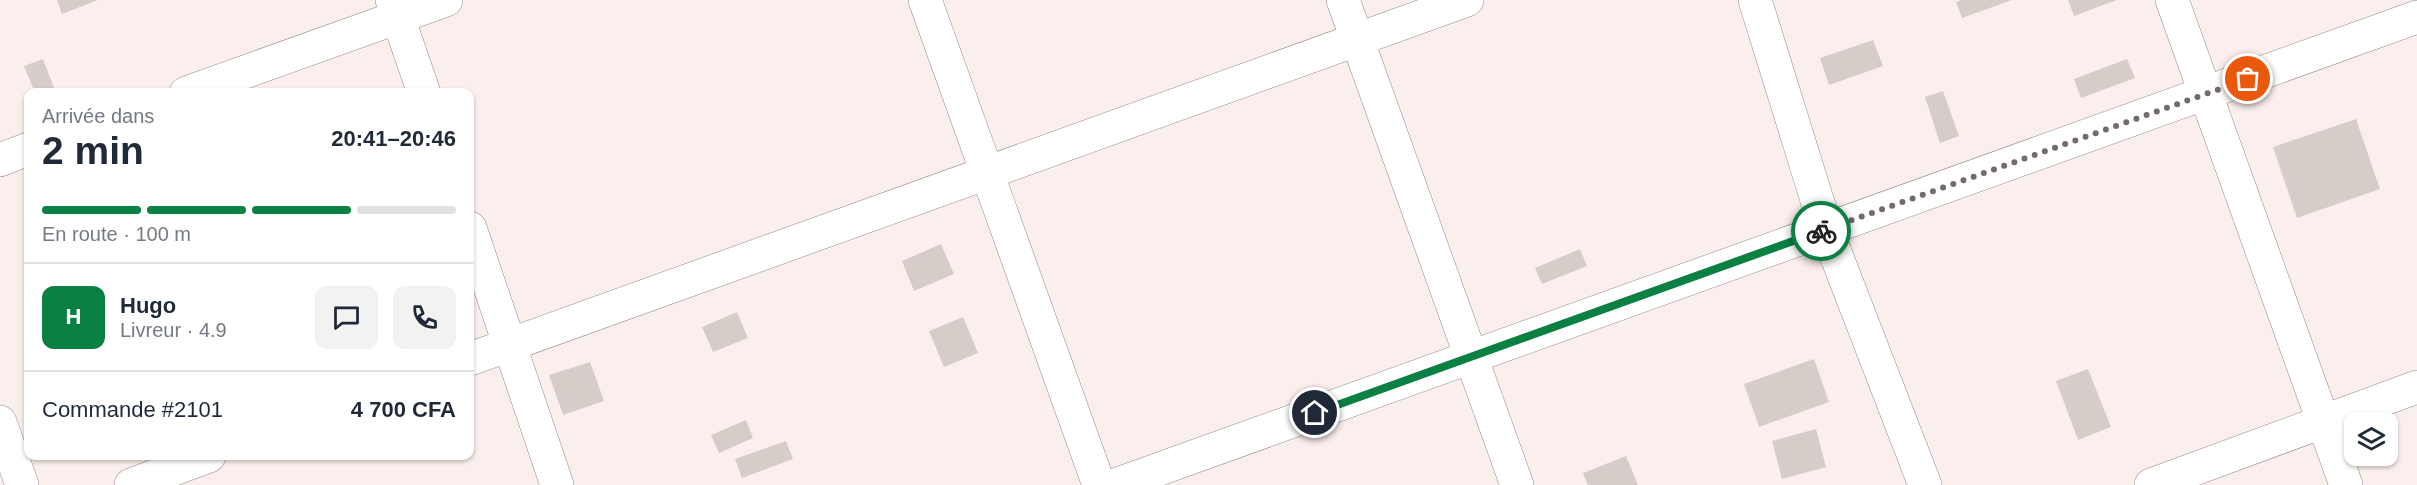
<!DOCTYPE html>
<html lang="fr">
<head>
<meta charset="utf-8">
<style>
	body { margin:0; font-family:Helvetica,sans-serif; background:#f2f2f3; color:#1f2937; height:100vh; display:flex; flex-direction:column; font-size:22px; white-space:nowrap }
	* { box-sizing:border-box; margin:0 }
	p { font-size:20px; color:#747a83 }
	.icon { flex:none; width:33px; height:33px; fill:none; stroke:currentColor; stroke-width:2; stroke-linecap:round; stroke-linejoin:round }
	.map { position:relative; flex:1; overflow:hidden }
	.drawer { position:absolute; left:24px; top:88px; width:450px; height:372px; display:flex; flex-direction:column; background:#fff; border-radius:12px; box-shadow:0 2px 4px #0004 }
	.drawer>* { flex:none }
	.controls { position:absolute; left:2344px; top:412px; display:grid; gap:12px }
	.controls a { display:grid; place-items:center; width:54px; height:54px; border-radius:12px; background:#fff; box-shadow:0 2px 4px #0004; font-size:30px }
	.pin { position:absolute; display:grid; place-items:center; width:51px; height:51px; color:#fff; margin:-26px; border:3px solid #fff; border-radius:50%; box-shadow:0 2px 6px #0007 }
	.courier { position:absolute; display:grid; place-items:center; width:60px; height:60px; margin:-30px; border:4px solid #0b8043; border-radius:50%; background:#fff; color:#222; box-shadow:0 2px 8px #0007 }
	.summary em { font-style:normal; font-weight:800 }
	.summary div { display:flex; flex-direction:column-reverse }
	.summary { display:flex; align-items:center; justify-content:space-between; height:102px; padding:0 18px }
	h1 { font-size:39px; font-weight:800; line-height:45px }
	.bar { display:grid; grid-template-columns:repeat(4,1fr); gap:9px 6px; align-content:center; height:72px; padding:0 18px }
	.bar i { height:8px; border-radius:4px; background:#e0e1e3 }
	.bar .on { background:#0b8043 }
	.bar p { grid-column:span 4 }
	.line { display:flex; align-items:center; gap:15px; padding:0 18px; border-top:2px solid #e0e1e3 }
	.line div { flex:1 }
	.round { display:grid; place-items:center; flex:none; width:63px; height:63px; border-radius:12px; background:#f2f2f3 }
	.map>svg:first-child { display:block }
	.building { fill:#d7cdc8 }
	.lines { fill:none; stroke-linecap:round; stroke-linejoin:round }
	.street-casing { stroke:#948a88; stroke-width:34 }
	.street { stroke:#fff; stroke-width:33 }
	.done { stroke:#726b6a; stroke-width:6; stroke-dasharray:0 10.8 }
	.route { stroke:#0b8043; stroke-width:8 }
</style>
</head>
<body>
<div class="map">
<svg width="2417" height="485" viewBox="0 0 2417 485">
	<rect width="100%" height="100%" fill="#fbefed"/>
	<path class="building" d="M57,0H98L62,14Z
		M1961,0H2012L1962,18L1956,2Z
		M2068,0H2117L2074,16Z
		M1873,40L1883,66L1829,85L1820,58Z
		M43,59L56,93H35L24,66Z
		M2127,59L2135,78L2081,98L2074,79Z
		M1943,91L1959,136L1940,143L1925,97Z
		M2356,119L2380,189L2297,218L2273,147Z
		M941,244L954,274L914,291L902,261Z
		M1580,249L1587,266L1542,284L1535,268Z
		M737,312L748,338L713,352L702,327Z
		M963,317L978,353L944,367L929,331Z
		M1814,359L1829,402L1759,427L1744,384Z
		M590,362L604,401L563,415L549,375Z
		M2088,369L2111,427L2078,440L2056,381Z
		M746,420L753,438L719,453L711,435Z
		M1816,429L1826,467L1782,479L1772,441Z
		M786,441L793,459L742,478L735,459Z
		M1626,456L1638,485H1588L1583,473Z"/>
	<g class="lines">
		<defs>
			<path id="street" d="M392,0L424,93
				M925,0L1099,485
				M1343,0L1517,485
				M1755,0L1826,229L1925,485
				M2172,0L2346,485
				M186,93L446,0
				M0,160L28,149
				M470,228L557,485
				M470,359L1467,0
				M0,422L22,485
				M131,485L209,456
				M1115,485L2417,17
				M2151,485L2417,387"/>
		</defs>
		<use href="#street" class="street-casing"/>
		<use href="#street" class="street"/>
	</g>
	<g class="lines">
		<path class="done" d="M1821,231L2248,79"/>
		<path class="route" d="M1315,413L1821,231"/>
	</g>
</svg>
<div class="controls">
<a><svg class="icon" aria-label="layers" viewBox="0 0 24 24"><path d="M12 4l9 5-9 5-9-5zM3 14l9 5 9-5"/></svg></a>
</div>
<div class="pin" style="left:2248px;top:79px;background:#ea580c"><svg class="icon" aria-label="bag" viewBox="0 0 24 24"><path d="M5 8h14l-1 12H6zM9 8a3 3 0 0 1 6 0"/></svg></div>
<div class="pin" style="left:1315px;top:413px;background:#1f2937"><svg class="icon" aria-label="home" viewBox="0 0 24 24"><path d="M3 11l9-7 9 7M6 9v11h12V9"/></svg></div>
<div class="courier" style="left:1821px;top:231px"><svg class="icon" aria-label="bike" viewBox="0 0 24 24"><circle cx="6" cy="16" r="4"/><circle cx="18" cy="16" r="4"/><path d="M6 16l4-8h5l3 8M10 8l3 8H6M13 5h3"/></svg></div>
<section class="drawer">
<div class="summary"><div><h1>2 min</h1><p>Arrivée dans</p></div><em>20:41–20:46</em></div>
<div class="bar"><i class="on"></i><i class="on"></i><i class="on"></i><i></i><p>En route · 100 m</p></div>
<div class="line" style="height:108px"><b class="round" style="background:#0b8043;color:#fff">H</b><div><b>Hugo</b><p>Livreur · 4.9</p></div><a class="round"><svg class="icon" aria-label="chat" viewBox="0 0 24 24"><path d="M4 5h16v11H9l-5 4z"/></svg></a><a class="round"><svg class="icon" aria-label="phone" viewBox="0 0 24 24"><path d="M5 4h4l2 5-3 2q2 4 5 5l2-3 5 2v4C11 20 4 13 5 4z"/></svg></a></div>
<div class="line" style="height:78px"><div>Commande #2101</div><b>4 700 CFA</b></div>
</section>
</div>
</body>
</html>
